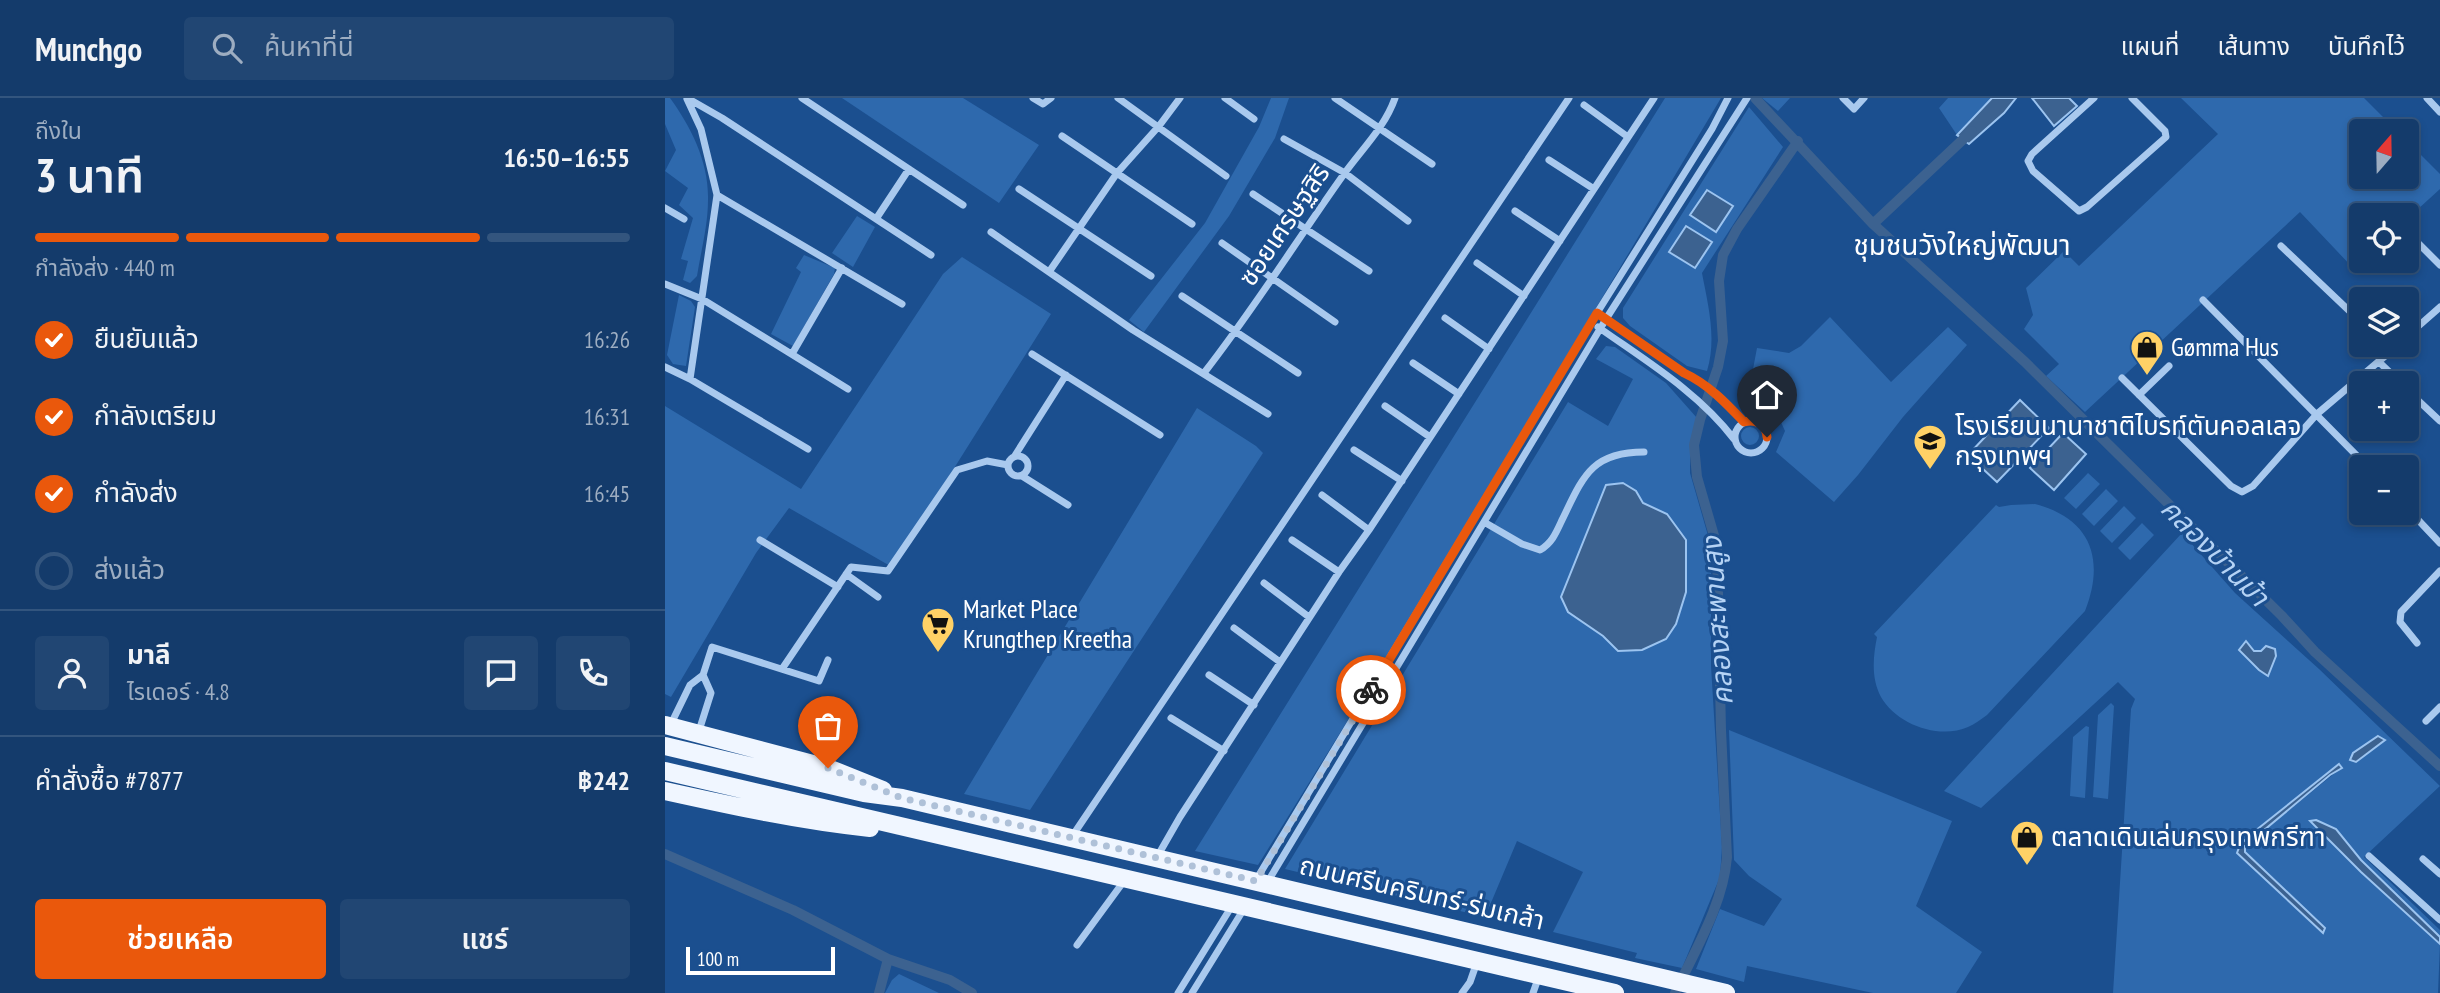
<!DOCTYPE html>
<html lang="th">
<head>
<meta charset="utf-8">
<style>
	body { margin:0; font-family:"PT Sans Narrow","Noto Sans Thai",sans-serif; background:#214673; color:#f1f3f6; height:100vh; display:flex; flex-direction:column; font-size:26px; white-space:nowrap }
	* { box-sizing:border-box; margin:0 }
	p { font-size:23px; color:#9dadc1 }
	.icon { flex:none; width:38px; height:38px; fill:none; stroke:currentColor; stroke-width:2; stroke-linecap:round; stroke-linejoin:round }
	.map { position:relative; flex:1; overflow:hidden }
	.drawer { display:flex; flex-direction:column; background:#143b6b; width:665px }
	.drawer>* { flex:none }
	.needle { width:46px; rotate:20deg }
	.controls { position:absolute; left:1684px; top:21px; display:grid; gap:14px }
	.controls a { display:grid; place-items:center; width:70px; height:70px; border-radius:7px; background:#143b6b; box-shadow:0 4px 10px #0003,0 0 0 2px #33557e; font-size:35px }
	.scale { position:absolute; left:21px; bottom:18px; width:149px; box-sizing:border-box; padding-left:7px; border:4px solid #fff; border-top:0; font-size:19px; line-height:24px; white-space:nowrap; color:#fff; -webkit-text-stroke:5px #1b4f8f; paint-order:stroke }
	.pin { position:absolute; display:grid; place-items:center; width:60px; height:60px; color:#fff; margin:-72px -30px; border-radius:50% 50% 50% 0; rotate:-45deg; box-shadow:0 0 7px #0007 }
	.pin .icon { rotate:45deg }
	.courier { position:absolute; display:grid; place-items:center; width:70px; height:70px; margin:-35px; border:5px solid #ea580c; border-radius:50%; background:#fff; color:#222; box-shadow:0 2px 9px #0007 }
	.headline em { font-style:normal; font-weight:600 }
	.headline div { display:flex; flex-direction:column-reverse }
	.headline { display:flex; align-items:center; justify-content:space-between; height:119px; padding:0 35px }
	h1 { font-size:46px; font-weight:600; line-height:52px }
	.bar { display:grid; grid-template-columns:repeat(4,1fr); gap:10px 7px; align-content:center; height:84px; padding:0 35px }
	.bar i { height:9px; border-radius:5px; background:#33557e }
	.bar .active { background:#ea580c }
	.bar p { grid-column:span 4 }
	.line { display:flex; align-items:center; gap:18px; padding:0 35px; border-top:2px solid #33557e }
	.line div { flex:1 }
	.round { display:grid; place-items:center; flex:none; width:74px; height:74px; border-radius:7px; background:#214673 }
	ol { padding:0 35px; list-style:none }
	li { display:flex; align-items:center; gap:21px; height:77px }
	li p { margin-inline-start:auto }
	li .icon { padding:7px; border-radius:50%; background:#ea580c; color:#fff; stroke-width:4 }
	li:last-child { color:#9dadc1 }
	li i { width:38px; height:38px; border:4px solid #33557e; border-radius:50% }
	.cta { display:flex; gap:14px; margin-top:auto; padding:14px 35px }
	.cta a { flex:1; height:80px; border-radius:7px; background:#ea580c; color:#fff; font-size:28px; font-weight:600; line-height:80px; text-align:center }
	.cta a+a { background:#214673; color:#f1f3f6 }
	header { display:flex; align-items:center; gap:42px; box-sizing:border-box; height:98px; padding:0 35px; background:#143b6b; border-bottom:2px solid #33557e }
	header strong { font-size:33px }
	nav { display:flex; gap:38px; margin-inline-start:auto; font-size:24px }
	.search { width:490px; height:63px; background:#214673; display:flex; align-items:center; gap:18px; box-sizing:border-box; padding:0 24px; border-radius:7px; color:#9dadc1; font-size:26px }
	main { display:flex; flex:1; min-height:0 }
	.map>svg:first-child { display:block }
	.green { fill:#2e69ad; fill-rule:evenodd }
	.water { fill:#3c6290; stroke:#9cc4f0; stroke-width:2 }
	.lines { fill:none; stroke-linecap:round; stroke-linejoin:round }
	.canal { stroke:#3c6290; stroke-width:10 }
	.street { stroke:#a9c9ee; stroke-width:7 }
	.primary { stroke:#f0f6ff; stroke-width:18 }
	.done { stroke:#afc1d8; stroke-width:7; stroke-dasharray:0 12.6 }
	.route { stroke:#ea580c; stroke-width:9 }
	.labels { text-anchor:middle; stroke-width:6; stroke-linejoin:round; paint-order:stroke }
	.street-label { font-size:26px; fill:#fff; stroke:#1b4f8f }
	.poi-label { font-size:26px; fill:#fff; stroke:#1b4f8f; text-anchor:start }
	.neighbourhood-label { font-size:28px; fill:#fff; stroke:#1b4f8f }
	.water-label { font-size:28px; font-style:italic; fill:#b5d3f5; stroke:#1b4f8f }
</style>
</head>
<body>
<header>
<strong>Munchgo</strong>
<div class="search"><svg class="icon" aria-label="search" viewBox="0 0 24 24"><circle cx="10" cy="10" r="6"/><path d="M15 15l6 6"/></svg>ค้นหาที่นี่</div>
<nav><a>แผนที่</a><a>เส้นทาง</a><a>บันทึกไว้</a></nav>
</header>
<main>
<section class="drawer">
<div class="headline"><div><h1>3 นาที</h1><p>ถึงใน</p></div><em>16:50–16:55</em></div>
<div class="bar"><i class="active"></i><i class="active"></i><i class="active"></i><i></i><p>กำลังส่ง · 440 m</p></div>
<ol>
<li><svg class="icon" aria-label="check" viewBox="0 0 24 24"><path d="M5 12l5 5 9-10"/></svg>ยืนยันแล้ว<p>16:26</p></li>
<li><svg class="icon" aria-label="check" viewBox="0 0 24 24"><path d="M5 12l5 5 9-10"/></svg>กำลังเตรียม<p>16:31</p></li>
<li><svg class="icon" aria-label="check" viewBox="0 0 24 24"><path d="M5 12l5 5 9-10"/></svg>กำลังส่ง<p>16:45</p></li>
<li><i></i>ส่งแล้ว</li>
</ol>
<div class="line" style="height:126px"><a class="round"><svg class="icon" aria-label="person" viewBox="0 0 24 24"><circle cx="12" cy="8" r="4"/><path d="M4 21q1-7 8-7t8 7"/></svg></a><div><b>มาลี</b><p>ไรเดอร์ · 4.8</p></div><a class="round"><svg class="icon" aria-label="chat" viewBox="0 0 24 24"><path d="M4 5h16v11H9l-5 4z"/></svg></a><a class="round"><svg class="icon" aria-label="phone" viewBox="0 0 24 24"><path d="M5 4h4l2 5-3 2q2 4 5 5l2-3 5 2v4C11 20 4 13 5 4z"/></svg></a></div>
<div class="line" style="height:91px"><div>คำสั่งซื้อ #7877</div><b>฿242</b></div>
<div class="cta"><a>ช่วยเหลือ</a><a>แชร์</a></div>
</section>
<div class="map">
<svg width="1775" height="895" viewBox="0 0 1775 895">
	<rect width="100%" height="100%" fill="#1b4f8f"/>
	<path class="green" d="M0,0H5C26,29 44,64 43,102C43,127 36,153 32,178L25,185L18,182L23,163L16,161L28,120L14,107L23,90L0,73L11,52L0,26Z
		M177,0H298L374,47L334,105Z
		M606,0H624L610,40L564,118L479,234L464,222L540,125L594,29Z
		M1000,0H1056L750,514L593,767L530,753Z
		M1097,0H1125L1113,13Z
		M1283,0H1325L1326,1L1292,37L1274,10Z
		M1516,0H1699L1732,33H1696V79H1741V42L1775,76V91L1741,122V117H1696L1697,163L1688,170L1635,114L1420,314L1381,278L1394,266L1359,231L1368,217L1361,190L1399,153L1414,168L1553,36Z
		M1084,9L1118,49L1037,175C1043,207 1052,240 1042,273L1022,268L965,228L958,220V210Z
		M192,118L210,129L188,169L167,155Z
		M139,157L170,170L169,176L128,248L106,236L136,174L131,170Z
		M297,159L386,216L227,469L124,410L91,455L6,599L0,596V308L136,391L278,176Z
		M14,197L26,203L30,209L21,268L8,266L2,257Z
		M1165,219L1226,284L1283,229L1302,247L1238,319L1193,377L1169,404L1111,354L1120,333L1111,313L1092,298L1085,287L1092,250L1124,255L1136,248Z
		M941,248L950,249L1001,285L1032,320L1025,353V375L1046,448V568L1057,749L1055,779L1017,870L970,860L972,855L888,834L918,774L852,743L820,819L620,771L903,304L943,328L968,281L931,261ZM941,387L971,393L978,405L953,553L938,538L903,514L896,499Z
		M532,310L591,348L598,355L365,712L299,696Z
		M1076 338a9 9 0 1 1 18 0a9 9 0 1 1-18 0Z
		M1423,375L1435,386L1411,411L1399,400Z
		M1441,391L1453,403L1429,428L1417,416Z
		M1370,406C1427,421 1440,462 1420,513L1322,617C1316,621 1310,626 1303,629C1274,642 1231,626 1216,599C1206,580 1208,559 1212,539L1209,536L1331,407L1334,409L1346,407Z
		M1459,408L1471,420L1447,445L1435,433Z
		M1477,425L1489,437L1465,462L1453,450Z
		M1517,435L1570,495L1654,571L1775,688L1699,759L1775,832V839L1696,762L1671,731L1696,774L1775,846L1773,895H1448L1466,611L1470,601L1453,584L1316,710L1279,693ZM1673,667L1676,670L1580,748V754L1659,829L1657,835L1572,755L1575,747L1585,737Z
		M1446,605L1449,608L1443,701L1428,699L1433,617Z
		M1421,628L1424,629L1420,700L1405,698L1408,639Z
		M1064,632L1287,723L1251,808L1317,854L1291,895H1208L1082,868L1079,884L1031,871L1055,811L1099,828L1117,801L1084,778L1069,762Z
		M234,876L274,895H220L227,882Z"/>
	<path class="water" d="M1327,0H1351L1339,15L1304,46L1292,37Z
		M1367,0H1404L1412,8L1389,28Z
		M1042,92L1068,108L1051,134L1025,117Z
		M1021,128L1047,144L1030,170L1004,154Z
		M1355,302L1384,330L1332,384L1303,357Z
		M1398,335L1421,356L1389,392L1365,370Z
		M958,385L971,393L978,405L1002,416L1021,442V494L1011,526L1001,541L977,552L953,553L938,538L903,514L896,499L941,387Z
		M1581,543L1589,553H1596L1601,548L1610,551L1611,558L1603,578L1594,572L1574,552Z
		M1713,638L1720,642L1691,664L1685,662L1688,655Z
		M1674,666L1677,670L1665,677L1580,748V754L1660,830L1658,835L1572,755L1575,747L1585,737Z
		M1651,722L1671,731L1696,762L1775,839V846L1696,774L1645,723Z"/>
	<g class="lines">
		<path class="canal" d="M1090,0L1208,126L1360,264L1617,518L1650,554L1775,668
			M1208,126L1307,33
			M0,756L128,812L223,861L285,882L307,895
			M214,895L223,861
			M1010,895C1030,852 1058,807 1062,759L1056,632L1052,448L1032,379L1029,347L1035,322L1053,269L1058,243L1054,183L1058,157L1072,131L1133,43"/>
		<path class="street" d="M22,0L57,20L266,157
			M137,0L298,107
			M368,0L378,6L386,0
			M453,0L561,78
			M560,0L589,21
			M670,0L767,66
			M1178,0L1189,11L1199,0
			M1429,0L1367,56L1363,63L1368,73L1414,113L1422,109L1501,39L1500,33L1467,0
			M1762,0L1775,14
			M22,1L36,31L52,97L25,281
			M919,7L963,39
			M397,38L527,126
			M619,41L680,75L743,123
			M884,62L929,91
			M354,91L486,178
			M588,96L704,173
			M52,97L237,206
			M0,110L19,121
			M850,113L895,143
			M211,121L244,71
			M326,134L468,232L603,316
			M1751,143L1775,167
			M557,145L670,224
			M1616,148L1696,224
			M812,165L859,198
			M384,174L452,75L494,28L515,0
			M0,186L37,201L183,291
			M517,198L633,275
			M1538,202L1703,369
			M932,215L1019,275C1043,286 1061,305 1079,324
			M780,220L824,251
			M933,229C981,263 1033,294 1069,341
			M1741,239L1775,209
			M127,256L177,170
			M367,256L495,337
			M1714,264L1736,285
			M748,265L794,296
			M0,269L25,281L143,351
			M539,275C589,211 632,142 679,76C697,51 720,29 730,0
			M1457,280L1566,388L1577,394L1588,388L1652,316L1733,247
			M1741,291L1775,323
			M1474,297L1504,268
			M720,308L765,339
			M1070 339a16 16 0 1 1 32 0a16 16 0 1 1-32 0Z
			M689,352L737,383
			M343 368a10 10 0 1 1 20 0a10 10 0 1 1-20 0Z
			M349,359L401,277
			M357,378L403,407
			M657,397L704,432
			M1741,409L1775,445
			M819,424L857,446L875,452C887,445 891,435 897,422C918,379 926,354 979,354
			M95,442L173,489
			M627,442L674,474
			M181,476L213,499
			M599,485L644,519
			M569,530L615,564
			M1752,545L1735,524L1736,514L1775,473
			M117,571L186,469L223,473L292,372L322,363L343,367
			M38,577L47,549L154,583L163,562
			M544,577L589,607
			M506,620L559,653
			M1761,623L1775,609
			M5,628L25,587L38,577L46,595L33,636
			M406,740L904,0
			M1704,758L1775,822
			M492,759L515,719L674,474L704,432L989,0
			M1758,761L1775,776
			M591,782L932,215L1047,31L1063,0
			M602,785L941,221L1082,0
			M412,847L459,783
			M513,895L565,811L570,808
			M527,895L577,814L580,812
			M797,895L805,884L812,864
			M868,895L874,878"/>
		<path class="primary" d="M0,627L163,670L218,692
			M0,648L199,695L237,700L1061,895
			M0,673L950,895
			M0,693C68,708 136,723 205,730"/>
	</g>
	<g class="lines">
		<path class="done" d="M163,670L237,700L591,783L706,592"/>
		<path class="route" d="M706,592L932,215L1019,275C1043,286 1061,305 1079,324C1091,321 1101,326 1102,339"/>
	</g>
	<defs>
		<symbol id="shop-pin" viewBox="-11 -11 22 30"><path d="M0 17L-7.5 6A9.5 9.5 0 1 1 7.5 6Z" fill="#ffd166" stroke="#1b4f8f"/><path d="M-5-2.5h2.3a2.7 3.5 0 0 1 5.4 0H5L5.5 6h-11ZM-1.5-2.5h3a1.5 2.3 0 0 0-3 0Z" fill="#111"/></symbol>
		<symbol id="school-pin" viewBox="-11 -11 22 30"><path d="M0 17L-7.5 6A9.5 9.5 0 1 1 7.5 6Z" fill="#ffd166" stroke="#1b4f8f"/><path d="M0-5L7-2L0 1L-7-2ZM-4 1L0 2.5L4 1V4Q0 6-4 4Z" fill="#111"/></symbol>
		<symbol id="supermarket-pin" viewBox="-11 -11 22 30"><path d="M0 17L-7.5 6A9.5 9.5 0 1 1 7.5 6Z" fill="#ffd166" stroke="#1b4f8f"/><path d="M-6-5.5h2.5l.6 2H6L4.5 2H-2.5L-4.4-4H-6ZM-1.5 3.2a1.3 1.3 0 1 0 .1 0ZM3 3.2a1.3 1.3 0 1 0 .1 0Z" fill="#111"/></symbol>
	</defs>
	<g fill-rule="evenodd">
		<use href="#shop-pin" x="1463" y="230" width="38" height="52"/>
		<use href="#school-pin" x="1246" y="324" width="38" height="52"/>
		<use href="#supermarket-pin" x="254" y="507" width="38" height="52"/>
		<use href="#shop-pin" x="1343" y="720" width="38" height="52"/>
	</g>
	<g class="labels">
		<g class="street-label">
			<text transform="translate(619 127) rotate(-56)" y="9">ซอยเศรษฐสิริ</text>
			<text transform="translate(757 795) rotate(13)" y="9">ถนนศรีนครินทร์-ร่มเกล้า</text>
		</g>
		<g class="poi-label">
			<text x="1506" y="258">Gømma Hus</text>
			<text x="1290" y="337">โรงเรียนนานาชาติไบรท์ตันคอลเลจ<tspan x="1290" dy="30">กรุงเทพฯ</tspan></text>
			<text x="298" y="520">Market Place<tspan x="298" dy="30">Krungthep Kreetha</tspan></text>
			<text x="1386" y="748">ตลาดเดินเล่นกรุงเทพกรีฑา</text>
		</g>
		<g class="neighbourhood-label">
			<text x="1297" y="157">ชุมชนวังใหญ่พัฒนา</text>
		</g>
		<g class="water-label">
			<text transform="translate(1550 454) rotate(45)" y="10">คลองบ้านม้า</text>
			<text transform="translate(1052 523) rotate(-94)" y="10">คลองสะพานสูง</text>
		</g>
	</g>
</svg>
<div class="controls">
<a><svg class="needle" viewBox="-14 -14 28 28"><path d="M0-13l5 13h-10z" fill="#e53935"/><path d="M0 13l5-13h-10z" fill="#9dadc1"/></svg></a>
<a><svg class="icon" aria-label="locate" viewBox="0 0 24 24"><circle cx="12" cy="12" r="6"/><path d="M12 2v4M12 18v4M2 12h4M18 12h4"/></svg></a>
<a><svg class="icon" aria-label="layers" viewBox="0 0 24 24"><path d="M12 4l9 5-9 5-9-5zM3 14l9 5 9-5"/></svg></a>
<a>+</a>
<a>−</a>
</div>
<div class="scale">100 m</div>
<div class="pin" style="left:163px;top:670px;background:#ea580c"><svg class="icon" aria-label="bag" viewBox="0 0 24 24"><path d="M5 8h14l-1 12H6zM9 8a3 3 0 0 1 6 0"/></svg></div>
<div class="pin" style="left:1102px;top:339px;background:#1f2937"><svg class="icon" aria-label="home" viewBox="0 0 24 24"><path d="M3 11l9-7 9 7M6 9v11h12V9"/></svg></div>
<div class="courier" style="left:706px;top:592px"><svg class="icon" aria-label="bike" viewBox="0 0 24 24"><circle cx="6" cy="16" r="4"/><circle cx="18" cy="16" r="4"/><path d="M6 16l4-8h5l3 8M10 8l3 8H6M13 5h3"/></svg></div>
</div>
</main>
</body>
</html>
